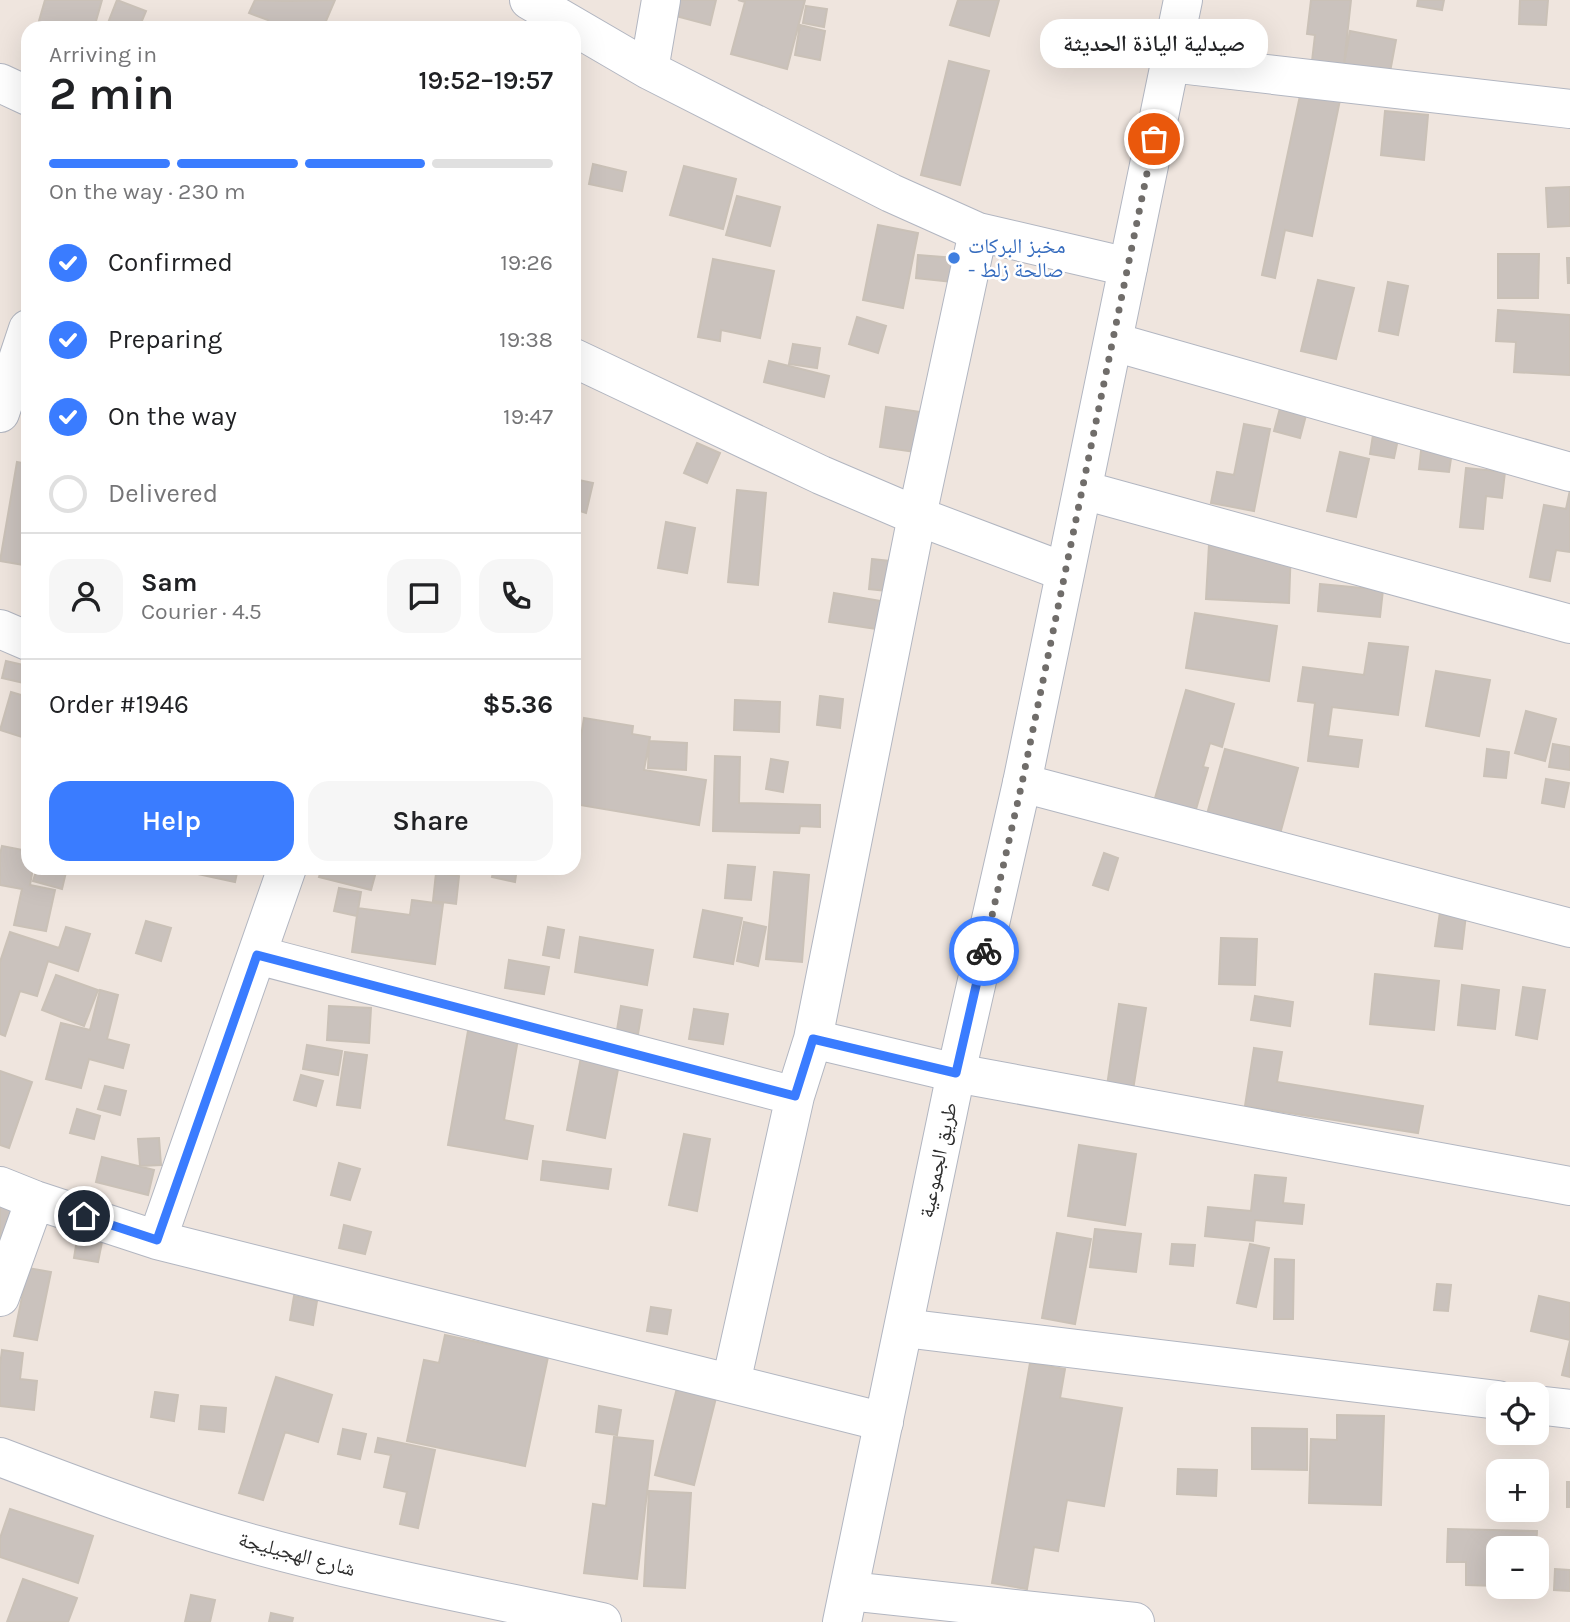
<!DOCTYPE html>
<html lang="en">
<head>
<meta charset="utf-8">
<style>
	body { margin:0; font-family:Karla,"Noto Naskh Arabic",sans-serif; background:#f6f6f6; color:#202124; height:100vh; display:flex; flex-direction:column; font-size:26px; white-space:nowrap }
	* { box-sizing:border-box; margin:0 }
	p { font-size:23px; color:#757577 }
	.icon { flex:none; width:38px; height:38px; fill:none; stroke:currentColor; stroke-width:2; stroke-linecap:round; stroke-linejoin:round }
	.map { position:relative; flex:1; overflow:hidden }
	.panel { position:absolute; left:21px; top:21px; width:560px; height:854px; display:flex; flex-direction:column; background:#fff; border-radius:21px; box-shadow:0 7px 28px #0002 }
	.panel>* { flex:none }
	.buttons { position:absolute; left:1486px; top:1382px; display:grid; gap:14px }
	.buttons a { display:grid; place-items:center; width:63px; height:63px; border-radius:14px; background:#fff; box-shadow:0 7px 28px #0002; font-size:35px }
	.pin { position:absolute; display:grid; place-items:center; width:60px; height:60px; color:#fff; margin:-30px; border:4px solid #fff; border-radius:50%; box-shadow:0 2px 7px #0007 }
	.courier { position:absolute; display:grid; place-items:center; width:70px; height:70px; margin:-35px; border:5px solid #3a7cff; border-radius:50%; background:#fff; color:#222; box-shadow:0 2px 9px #0007 }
	.bubble { position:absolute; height:49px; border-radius:21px; background:#fff; box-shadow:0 7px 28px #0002; font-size:23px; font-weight:600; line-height:49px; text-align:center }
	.overview em { font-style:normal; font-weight:600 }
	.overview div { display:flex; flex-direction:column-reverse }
	.overview { display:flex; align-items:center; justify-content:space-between; height:119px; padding:0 28px }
	h1 { font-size:46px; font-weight:600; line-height:52px }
	.bar { display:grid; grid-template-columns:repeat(4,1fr); gap:10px 7px; align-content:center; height:84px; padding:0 28px }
	.bar i { height:9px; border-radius:5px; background:#e0e0e0 }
	.bar .on { background:#3a7cff }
	.bar p { grid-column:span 4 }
	.line { display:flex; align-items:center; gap:18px; padding:0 28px; border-top:2px solid #e0e0e0 }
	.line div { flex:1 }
	.round { display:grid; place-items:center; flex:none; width:74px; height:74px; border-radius:21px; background:#f6f6f6 }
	ol { padding:0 28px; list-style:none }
	li { display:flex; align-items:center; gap:21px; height:77px }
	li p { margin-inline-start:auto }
	li .icon { padding:7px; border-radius:50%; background:#3a7cff; color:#fff; stroke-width:4 }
	li:last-child { color:#757577 }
	li i { width:38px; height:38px; border:4px solid #e0e0e0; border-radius:50% }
	.action { display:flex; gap:14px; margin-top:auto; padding:14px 28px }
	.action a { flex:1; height:80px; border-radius:21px; background:#3a7cff; color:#fff; font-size:28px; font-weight:600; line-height:80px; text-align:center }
	.action a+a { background:#f6f6f6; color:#202124 }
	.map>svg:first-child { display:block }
	.building { fill:#cac2bd; stroke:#cac1b7; stroke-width:2 }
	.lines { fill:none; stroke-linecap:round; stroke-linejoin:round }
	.minor-casing { stroke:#b2b6c1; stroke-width:40 }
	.tertiary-casing { stroke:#b2b6c1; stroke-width:40 }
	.secondary-casing { stroke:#b2b6c1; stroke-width:40 }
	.minor { stroke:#fff; stroke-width:38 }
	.tertiary { stroke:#fff; stroke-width:38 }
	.secondary { stroke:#fff; stroke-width:38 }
	.done { stroke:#706d6a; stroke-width:7; stroke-dasharray:0 12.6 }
	.route { stroke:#3a7cff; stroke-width:9 }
	.shop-dot { fill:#3f7fe0; stroke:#fff; stroke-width:2.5 }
	.labels { text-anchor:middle; stroke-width:5; stroke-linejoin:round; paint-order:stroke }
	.shop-label { font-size:21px; fill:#366cbe; stroke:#fff; text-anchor:start }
	.street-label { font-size:21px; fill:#2c2c2c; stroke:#fff }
</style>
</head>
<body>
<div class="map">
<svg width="1570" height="1622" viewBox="0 0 1570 1622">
	<rect width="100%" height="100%" fill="#efe5de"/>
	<path class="building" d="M45,0H102L94,28H37Z
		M117,0L146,11L139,28H122L108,23Z
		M255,0L287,1L335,0L323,28H264L268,20L249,13Z
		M680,0H716L710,25L676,16Z
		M738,0H805L787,69L731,54L745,2Z
		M958,0H999L989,36L950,25Z
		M1311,0H1351L1344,64L1312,61L1315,35L1307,34Z
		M1418,0H1444L1442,10L1417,6Z
		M1520,0H1548L1546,25L1519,24Z
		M806,6L827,9L824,27L803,23Z
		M800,25L825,31L820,60L795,55Z
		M1350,31L1396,40L1390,72L1344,64Z
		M949,61L989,71L960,185L921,175Z
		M1301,91L1340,100L1312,236L1285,230L1275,278L1262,275Z
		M1385,111L1428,115L1424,160L1381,155Z
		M593,164L626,172L622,191L589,184Z
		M684,166L736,179L723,229L670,215Z
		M1570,187V226L1548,227L1546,188Z
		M737,196L780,207L770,246L726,235Z
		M878,225L918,233L903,308L863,300Z
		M1498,254H1539L1538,298H1498Z
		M918,255L955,258L952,282L916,278Z
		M1567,258H1570V283H1568Z
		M713,259L774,271L760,338L721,330L720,341L698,337Z
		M1318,280L1354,288L1336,359L1301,351Z
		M1388,282L1408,286L1398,335L1379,331Z
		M1498,310L1570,315V375L1514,372L1516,342L1496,341Z
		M857,317L886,326L878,353L849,344Z
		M793,344L820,348L817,368L789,364Z
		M769,361L829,376L824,397L764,382Z
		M1284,393L1310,400L1300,438L1274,431Z
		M886,407L921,412L916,452L880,447Z
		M1244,424L1270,429L1254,511L1211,503L1217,472L1234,475Z
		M1373,435L1398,439L1394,458L1370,454Z
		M1422,442L1453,445L1449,472L1419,469Z
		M697,443L720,453L707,483L684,473Z
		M1340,452L1369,459L1356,517L1327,511Z
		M17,462L28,464V541L24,565L0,561Z
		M1466,468L1505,472L1502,498L1486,496L1483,529L1460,527Z
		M574,479L593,483L586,513L574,509Z
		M737,490L766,493L758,585L728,582Z
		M1570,490V552L1556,550L1550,581L1530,577L1544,505L1566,509Z
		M666,522L695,528L687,573L658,568Z
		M1209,544L1291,547L1289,603L1206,599Z
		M872,559L899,562L896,592L869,589Z
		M1320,584L1383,590L1380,617L1318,611Z
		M834,593L881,601L877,629L829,622Z
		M1195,613L1277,626L1269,681L1186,668Z
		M1369,643L1408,647L1398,715L1332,707L1328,736L1362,740L1358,767L1308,761L1315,703L1298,701L1303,667L1364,675Z
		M6,661L28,666V684L2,678Z
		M1436,671L1490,680L1479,736L1426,726Z
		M1186,690L1234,704L1222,747L1210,743L1203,767L1208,768L1194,816L1153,805Z
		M11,692L28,697V739L0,730Z
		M820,696L843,699L840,728L817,725Z
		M735,700L780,702L779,732L734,730Z
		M1526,711L1556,719L1545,761L1515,753Z
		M584,718L633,726L632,734L650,737L644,770L706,780L699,825L574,804V779Z
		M649,741L687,743L686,770L648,768Z
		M1553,744L1570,747V770L1549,767Z
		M1225,749L1298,768L1277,845L1204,825Z
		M1487,749L1509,752L1506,778L1484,776Z
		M715,756L740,757L739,803L820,805V827L800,826L799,833L713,831Z
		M771,759L788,762L783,792L766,789Z
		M1546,779L1569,783L1564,807L1542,803Z
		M2,846L28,851V868H33L30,885L55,890L46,931L14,925L22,889L0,885V854Z
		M1104,853L1118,858L1108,890L1093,885Z
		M728,865L755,867L751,900L725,898Z
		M37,868H67L62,889L33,881Z
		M170,868H238L235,882Z
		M322,868H377L371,890L319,877Z
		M494,868H517L515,882L492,877Z
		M774,872L809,875L802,962L766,959Z
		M436,873L459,876L456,904L433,901Z
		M339,888L361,892L357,916L334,911Z
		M412,900L443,904L435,964L352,952L358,908L410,915Z
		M703,910L742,918L733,964L694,957Z
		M1440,912L1466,915L1462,949L1435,946Z
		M146,921L171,928L161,961L136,953Z
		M744,922L766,927L758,966L737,961Z
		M66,927L90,934L78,971L48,961L37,996L20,991L5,1036L0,1034V962L10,932L59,948Z
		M548,927L564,930L559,958L543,955Z
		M580,937L653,950L647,985L575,972Z
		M1221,938L1257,939L1255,985L1219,984Z
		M509,960L549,967L544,994L505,988Z
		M1375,974L1439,981L1434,1030L1370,1024Z
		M56,975L98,990L84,1026L42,1010Z
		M1462,985L1499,990L1495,1029L1458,1025Z
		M1523,987L1545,990L1537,1039L1516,1035Z
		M100,990L118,995L107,1039L129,1045L123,1068L89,1059L81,1088L46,1079L61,1023L90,1030Z
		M1255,996L1293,1002L1290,1026L1251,1020Z
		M1119,1004L1146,1008L1133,1090L1107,1086Z
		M329,1006L371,1008L369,1043L327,1040Z
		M621,1006L642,1010L638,1034L617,1030Z
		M694,1009L728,1014L723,1044L689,1039Z
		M468,1031L518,1039L504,1120L533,1126L527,1159L448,1145Z
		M307,1045L342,1051L338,1075L303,1069Z
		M1254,1048L1282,1052L1277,1082L1423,1106L1418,1133L1245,1106Z
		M345,1052L367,1055L360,1108L337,1105Z
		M581,1057L619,1064L605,1138L567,1130Z
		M0,1071L32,1082L9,1148L0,1145Z
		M301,1075L323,1081L316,1106L294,1100Z
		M105,1086L126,1091L120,1115L98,1109Z
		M77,1109L100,1116L94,1139L70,1133Z
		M684,1134L710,1139L697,1211L669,1205Z
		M159,1138L161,1165L140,1166L138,1139Z
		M1079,1145L1136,1154L1125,1225L1068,1216Z
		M102,1157L154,1170L148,1195L96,1182Z
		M543,1161L611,1169L608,1189L541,1180Z
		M339,1163L360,1169L350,1200L331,1195Z
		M1255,1175L1286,1178L1283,1203L1304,1205L1302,1224L1255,1220L1253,1241L1205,1236L1208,1207L1251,1211Z
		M0,1205L17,1209L0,1248Z
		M344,1225L371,1232L365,1254L339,1248Z
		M1095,1229L1141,1234L1136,1272L1090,1267Z
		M78,1233L103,1237L98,1262L74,1258Z
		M1057,1233L1091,1239L1075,1324L1042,1318Z
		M1172,1244L1195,1245L1193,1266L1170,1264Z
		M1250,1244L1269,1248L1256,1307L1237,1303Z
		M1275,1259L1294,1260L1293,1319H1274Z
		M28,1268L51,1272L37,1340L14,1336Z
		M1437,1284L1451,1285L1448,1311L1434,1310Z
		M294,1296L317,1301L313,1325L290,1320Z
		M1539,1296L1570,1303V1340L1531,1331Z
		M651,1307L671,1310L667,1334L647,1331Z
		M445,1335L548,1357L525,1466L407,1441L424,1360L439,1363Z
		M1570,1341V1377L1562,1375Z
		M2,1350L23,1353L20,1379L37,1381L34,1410L0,1406V1365Z
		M1030,1363L1065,1369L1060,1398L1122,1408L1104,1506L1067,1500L1058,1551L1034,1547L1027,1589L992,1583Z
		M680,1376L719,1386L694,1485L655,1475Z
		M276,1377L332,1395L318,1442L285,1432L263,1500L239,1493Z
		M155,1392L178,1395L174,1421L151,1417Z
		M201,1406L226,1408L224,1432L199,1429Z
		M599,1406L621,1410L617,1435L596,1432Z
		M1337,1415L1384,1416L1381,1505L1309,1503L1311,1439L1337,1440Z
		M1252,1428L1307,1429V1470L1252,1469Z
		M343,1429L366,1434L360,1459L338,1454Z
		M614,1437L653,1441L637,1579L584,1573L593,1504L606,1506Z
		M378,1438L435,1450L418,1528L400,1524L407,1492L384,1487L391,1455L375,1452Z
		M1178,1469L1217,1470L1216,1496L1177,1494Z
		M1567,1482H1570V1507H1567Z
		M649,1491L691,1493L685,1588L644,1586Z
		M10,1509L93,1536L78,1583L0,1557V1538Z
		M1448,1529L1537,1531L1536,1549H1498V1586L1466,1585V1562H1447Z
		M1555,1569L1570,1570V1591L1554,1590Z
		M23,1579L77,1598L68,1622H7Z
		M191,1595L215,1600L210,1622H185Z
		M271,1613L293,1618L292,1622H269Z"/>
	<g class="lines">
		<defs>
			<path id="minor" d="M529,0L649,70L891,193L978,232L1128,267
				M1170,63L1570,109
				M649,70L661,0
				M0,83L28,96
				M1114,342L1570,472
				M574,358L821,475L917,516L1065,572
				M0,413L28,329
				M1083,490L1570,624
				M0,629L28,641
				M1022,783L1570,928
				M257,955L795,1096
				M813,1039L956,1073L1570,1186
				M0,1186L35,1200L157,1240L884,1422
				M157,1240L287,868
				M0,1297L35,1200
				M904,1328L1498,1400
				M731,1383L795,1096L813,1039L917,516L978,232
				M1536,1405L1570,1409
				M849,1591L1135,1622"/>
			<path id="tertiary" d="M0,1457C71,1484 142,1511 215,1533C342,1571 472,1595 602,1622"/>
			<path id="secondary" d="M842,1622L956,1073L1022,783L1183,0"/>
		</defs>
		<use href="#minor" class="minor-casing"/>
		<use href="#tertiary" class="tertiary-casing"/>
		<use href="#secondary" class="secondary-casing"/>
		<use href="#minor" class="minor"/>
		<use href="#tertiary" class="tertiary"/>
		<use href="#secondary" class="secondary"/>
	</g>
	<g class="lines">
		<path class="done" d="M984,951L1022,783L1154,139"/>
		<path class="route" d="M84,1216L157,1240L257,955L795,1096L813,1039L956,1073L984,951"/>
	</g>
	<circle class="shop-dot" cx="954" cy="258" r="7"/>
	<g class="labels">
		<g class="shop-label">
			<text x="968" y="253">مخبز البركات<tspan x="968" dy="24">- صالحة زلط</tspan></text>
		</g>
		<g class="street-label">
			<text transform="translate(938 1160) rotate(-78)" y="7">طريق الجموعية</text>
			<text transform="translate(297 1554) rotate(15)" y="7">شارع الهجيليجة</text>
		</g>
	</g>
</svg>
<div class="buttons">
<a><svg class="icon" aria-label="locate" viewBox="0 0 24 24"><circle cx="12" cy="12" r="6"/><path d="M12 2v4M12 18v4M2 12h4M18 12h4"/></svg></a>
<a>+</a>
<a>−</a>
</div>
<div class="pin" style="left:1154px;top:139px;background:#ea580c"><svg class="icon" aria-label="bag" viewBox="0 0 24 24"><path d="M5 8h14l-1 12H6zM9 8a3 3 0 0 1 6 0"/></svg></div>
<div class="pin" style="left:84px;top:1216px;background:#1f2937"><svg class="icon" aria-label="home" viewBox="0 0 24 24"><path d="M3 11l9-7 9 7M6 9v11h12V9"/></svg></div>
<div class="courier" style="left:984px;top:951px"><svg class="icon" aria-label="bike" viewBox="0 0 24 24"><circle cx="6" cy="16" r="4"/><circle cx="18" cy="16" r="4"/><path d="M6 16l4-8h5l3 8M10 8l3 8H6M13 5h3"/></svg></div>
<div class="bubble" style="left:1040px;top:19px;width:228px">صيدلية الياذة الحديثة</div>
<section class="panel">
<div class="overview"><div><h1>2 min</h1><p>Arriving in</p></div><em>19:52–19:57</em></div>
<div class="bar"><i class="on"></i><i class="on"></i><i class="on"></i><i></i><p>On the way · 230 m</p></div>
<ol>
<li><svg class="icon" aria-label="check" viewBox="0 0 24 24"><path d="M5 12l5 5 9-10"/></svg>Confirmed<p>19:26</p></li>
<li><svg class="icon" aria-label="check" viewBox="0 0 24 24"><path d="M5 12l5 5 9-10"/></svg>Preparing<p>19:38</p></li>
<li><svg class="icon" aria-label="check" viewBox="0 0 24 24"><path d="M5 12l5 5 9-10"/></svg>On the way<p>19:47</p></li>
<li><i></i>Delivered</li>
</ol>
<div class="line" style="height:126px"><a class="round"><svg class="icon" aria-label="person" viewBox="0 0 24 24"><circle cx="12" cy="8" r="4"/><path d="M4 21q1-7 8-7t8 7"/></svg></a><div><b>Sam</b><p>Courier · 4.5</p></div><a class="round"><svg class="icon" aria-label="chat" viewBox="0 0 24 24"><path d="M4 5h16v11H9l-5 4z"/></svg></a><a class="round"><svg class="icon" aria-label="phone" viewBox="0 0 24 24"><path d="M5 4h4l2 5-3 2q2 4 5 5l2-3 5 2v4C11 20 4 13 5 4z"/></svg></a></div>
<div class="line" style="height:91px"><div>Order #1946</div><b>$5.36</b></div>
<div class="action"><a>Help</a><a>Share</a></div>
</section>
</div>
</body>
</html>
